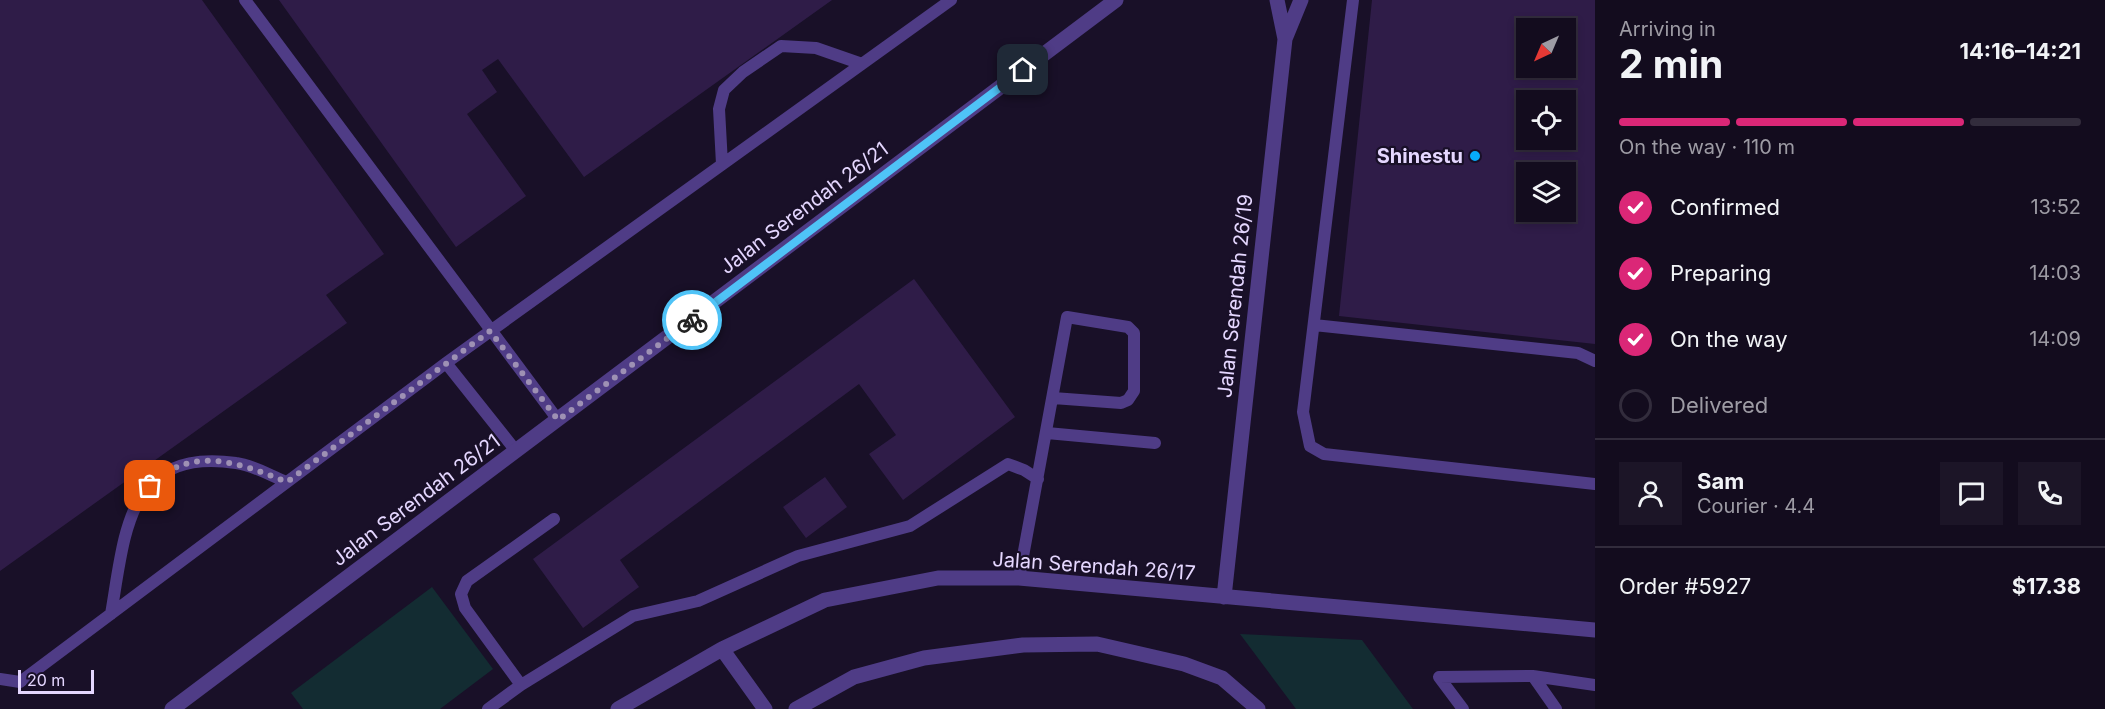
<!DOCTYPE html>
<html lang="en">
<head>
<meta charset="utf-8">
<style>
	body { margin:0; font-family:Inter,sans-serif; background:#1c1527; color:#f1f3f6; height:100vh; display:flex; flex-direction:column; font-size:22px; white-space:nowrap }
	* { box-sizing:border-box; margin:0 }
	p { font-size:20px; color:#9d9ba4 }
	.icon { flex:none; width:33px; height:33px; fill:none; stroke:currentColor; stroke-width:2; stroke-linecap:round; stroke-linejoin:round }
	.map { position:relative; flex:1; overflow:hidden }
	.sheet { display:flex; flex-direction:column; background:#130c1e; width:510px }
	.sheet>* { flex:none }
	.needle { width:39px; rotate:224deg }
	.tools { position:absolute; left:1516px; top:18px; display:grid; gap:12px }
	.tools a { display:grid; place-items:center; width:60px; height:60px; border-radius:0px; background:#130c1e; box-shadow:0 3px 9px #0003,0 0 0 2px #322c3c; font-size:30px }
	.scale { position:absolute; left:18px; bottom:15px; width:76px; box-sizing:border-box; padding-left:6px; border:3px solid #e5d7ff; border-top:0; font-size:16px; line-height:21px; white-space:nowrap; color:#e5d7ff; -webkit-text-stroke:4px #191028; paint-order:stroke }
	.pin { position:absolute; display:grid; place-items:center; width:51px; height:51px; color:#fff; margin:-26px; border-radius:12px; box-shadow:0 3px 9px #0006 }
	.courier { position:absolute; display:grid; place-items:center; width:60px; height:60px; margin:-30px; border:4px solid #4fc3f7; border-radius:50%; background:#fff; color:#222; box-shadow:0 2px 8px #0007 }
	.overview em { font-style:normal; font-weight:700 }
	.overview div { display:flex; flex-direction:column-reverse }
	.overview { display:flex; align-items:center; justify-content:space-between; height:102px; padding:0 24px }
	h1 { font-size:39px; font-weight:700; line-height:45px }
	.bar { display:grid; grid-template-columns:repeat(4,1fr); gap:9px 6px; align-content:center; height:72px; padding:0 24px }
	.bar i { height:8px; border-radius:4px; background:#322c3c }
	.bar .selected { background:#db2777 }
	.bar p { grid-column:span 4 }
	.line { display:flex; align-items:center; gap:15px; padding:0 24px; border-top:2px solid #322c3c }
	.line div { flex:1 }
	.round { display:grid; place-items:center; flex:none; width:63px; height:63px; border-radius:0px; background:#1c1527 }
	ol { padding:0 24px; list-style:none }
	li { display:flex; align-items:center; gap:18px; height:66px }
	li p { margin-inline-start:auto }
	li .icon { padding:6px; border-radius:50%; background:#db2777; color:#fff; stroke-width:4 }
	li:last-child { color:#9d9ba4 }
	li i { width:33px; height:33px; border:3px solid #322c3c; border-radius:50% }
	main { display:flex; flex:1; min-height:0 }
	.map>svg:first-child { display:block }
	.green { fill:#132c32 }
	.building { fill:#2f1c48; fill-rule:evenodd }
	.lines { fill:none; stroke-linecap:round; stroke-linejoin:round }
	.lane { stroke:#4f3c86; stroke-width:12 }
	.street { stroke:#4f3c86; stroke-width:15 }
	.done { stroke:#9e91b4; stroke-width:6; stroke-dasharray:0 10.8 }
	.route { stroke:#4fc3f7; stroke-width:8 }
	.poi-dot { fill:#06acfc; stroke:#191028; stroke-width:2 }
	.labels { text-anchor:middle; stroke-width:4.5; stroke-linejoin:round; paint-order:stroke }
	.poi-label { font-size:20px; font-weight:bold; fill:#e5d7ff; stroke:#191028; text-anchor:end }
	.street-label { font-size:20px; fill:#e5d7ff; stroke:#191028 }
</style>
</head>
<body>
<main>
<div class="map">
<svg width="1595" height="709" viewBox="0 0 1595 709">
	<rect width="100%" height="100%" fill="#191028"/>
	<path class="green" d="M432,587L493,669L440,709H303L291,693Z
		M1240,634L1362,640L1413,709H1296Z"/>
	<path class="building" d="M0,0H202L384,254L326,295L347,323L0,571Z
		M279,0H832L584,177L498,59L482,70L497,92L467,114L526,196L456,247Z
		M1372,0H1595V344L1339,316ZM1527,28H1566V68H1527ZM1527,100H1566V140H1527ZM1527,172H1566V212H1527Z
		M914,279L1015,417L903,500L869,454L896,435L859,384L620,560L639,587L583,628L533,559Z
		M825,477L847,507L806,538L783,507Z"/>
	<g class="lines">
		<path class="lane" d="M245,0L558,420
			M1353,0L1303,412L1310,446L1324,454L1595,484
			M722,164L719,109L724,90L743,72L781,46L816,48L862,64
			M1314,325L1578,353L1595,361
			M446,363L516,451
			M1047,433L1155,443
			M1019,578L1067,317L1128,327L1134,333V391L1128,400L1121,403L1053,398
			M111,614C125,533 127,447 236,463C253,465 271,476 287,482
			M1533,676L1556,709
			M0,679L20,682L446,363L951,0
			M521,685L465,608L461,594L467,581L554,519
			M488,709L521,685L633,616L698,601L798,556L910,526L1008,464L1024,470L1038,479
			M1463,709L1439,677L1533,676L1595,685"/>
		<path class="street" d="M1285,39L1301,0
			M1224,597L1285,39L1277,0
			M722,649L765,709
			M172,709L1116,0
			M618,709L722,649L825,600L938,578H1019L1595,630
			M796,709L854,677L924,658L1023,645L1097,644L1184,664L1222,678L1258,709"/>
	</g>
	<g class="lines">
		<path class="done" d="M150,486C191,444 240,463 287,482L490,331L558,420L692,320"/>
		<path class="route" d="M692,320L1023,70"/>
	</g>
	<circle class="poi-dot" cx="1475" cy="156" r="6"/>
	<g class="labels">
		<g class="poi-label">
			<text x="1463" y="163">Shinestu</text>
		</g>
		<g class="street-label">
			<text transform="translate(804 208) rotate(-37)" y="7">Jalan Serendah 26/21</text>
			<text transform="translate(1235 296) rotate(-84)" y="7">Jalan Serendah 26/19</text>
			<text transform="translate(416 500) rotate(-37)" y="7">Jalan Serendah 26/21</text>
			<text transform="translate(1094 566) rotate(4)" y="7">Jalan Serendah 26/17</text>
		</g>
	</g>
</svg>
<div class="tools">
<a><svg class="needle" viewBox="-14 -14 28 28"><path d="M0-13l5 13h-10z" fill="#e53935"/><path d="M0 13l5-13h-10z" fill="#9d9ba4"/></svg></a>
<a><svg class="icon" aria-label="locate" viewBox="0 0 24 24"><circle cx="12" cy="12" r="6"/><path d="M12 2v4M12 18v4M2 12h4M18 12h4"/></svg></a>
<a><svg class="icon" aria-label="layers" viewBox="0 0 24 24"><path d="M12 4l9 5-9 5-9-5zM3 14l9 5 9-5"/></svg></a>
</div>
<div class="scale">20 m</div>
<div class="pin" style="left:150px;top:486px;background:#ea580c"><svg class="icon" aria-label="bag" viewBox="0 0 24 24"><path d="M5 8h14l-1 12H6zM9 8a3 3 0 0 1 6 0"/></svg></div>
<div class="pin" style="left:1023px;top:70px;background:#1f2937"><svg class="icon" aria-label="home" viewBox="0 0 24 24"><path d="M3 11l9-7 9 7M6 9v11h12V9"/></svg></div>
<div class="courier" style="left:692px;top:320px"><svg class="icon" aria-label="bike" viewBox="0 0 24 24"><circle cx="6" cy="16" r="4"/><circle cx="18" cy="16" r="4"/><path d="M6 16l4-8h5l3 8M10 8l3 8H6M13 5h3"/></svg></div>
</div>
<section class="sheet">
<div class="overview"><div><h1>2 min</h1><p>Arriving in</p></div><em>14:16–14:21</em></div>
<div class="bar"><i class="selected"></i><i class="selected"></i><i class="selected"></i><i></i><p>On the way · 110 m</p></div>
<ol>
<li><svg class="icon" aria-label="check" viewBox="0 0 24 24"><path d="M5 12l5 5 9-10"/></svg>Confirmed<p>13:52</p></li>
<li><svg class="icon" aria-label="check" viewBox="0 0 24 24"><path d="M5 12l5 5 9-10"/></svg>Preparing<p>14:03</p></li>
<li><svg class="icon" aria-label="check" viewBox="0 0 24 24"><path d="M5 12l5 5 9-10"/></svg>On the way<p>14:09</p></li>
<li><i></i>Delivered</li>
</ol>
<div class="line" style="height:108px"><a class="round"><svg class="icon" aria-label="person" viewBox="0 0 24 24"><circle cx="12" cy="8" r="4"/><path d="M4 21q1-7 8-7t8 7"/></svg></a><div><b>Sam</b><p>Courier · 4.4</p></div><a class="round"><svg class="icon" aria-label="chat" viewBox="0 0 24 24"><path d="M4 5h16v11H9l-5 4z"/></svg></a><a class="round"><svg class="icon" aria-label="phone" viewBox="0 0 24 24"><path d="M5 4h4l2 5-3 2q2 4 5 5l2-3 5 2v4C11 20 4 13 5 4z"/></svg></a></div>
<div class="line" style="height:78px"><div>Order #5927</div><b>$17.38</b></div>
</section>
</main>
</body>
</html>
